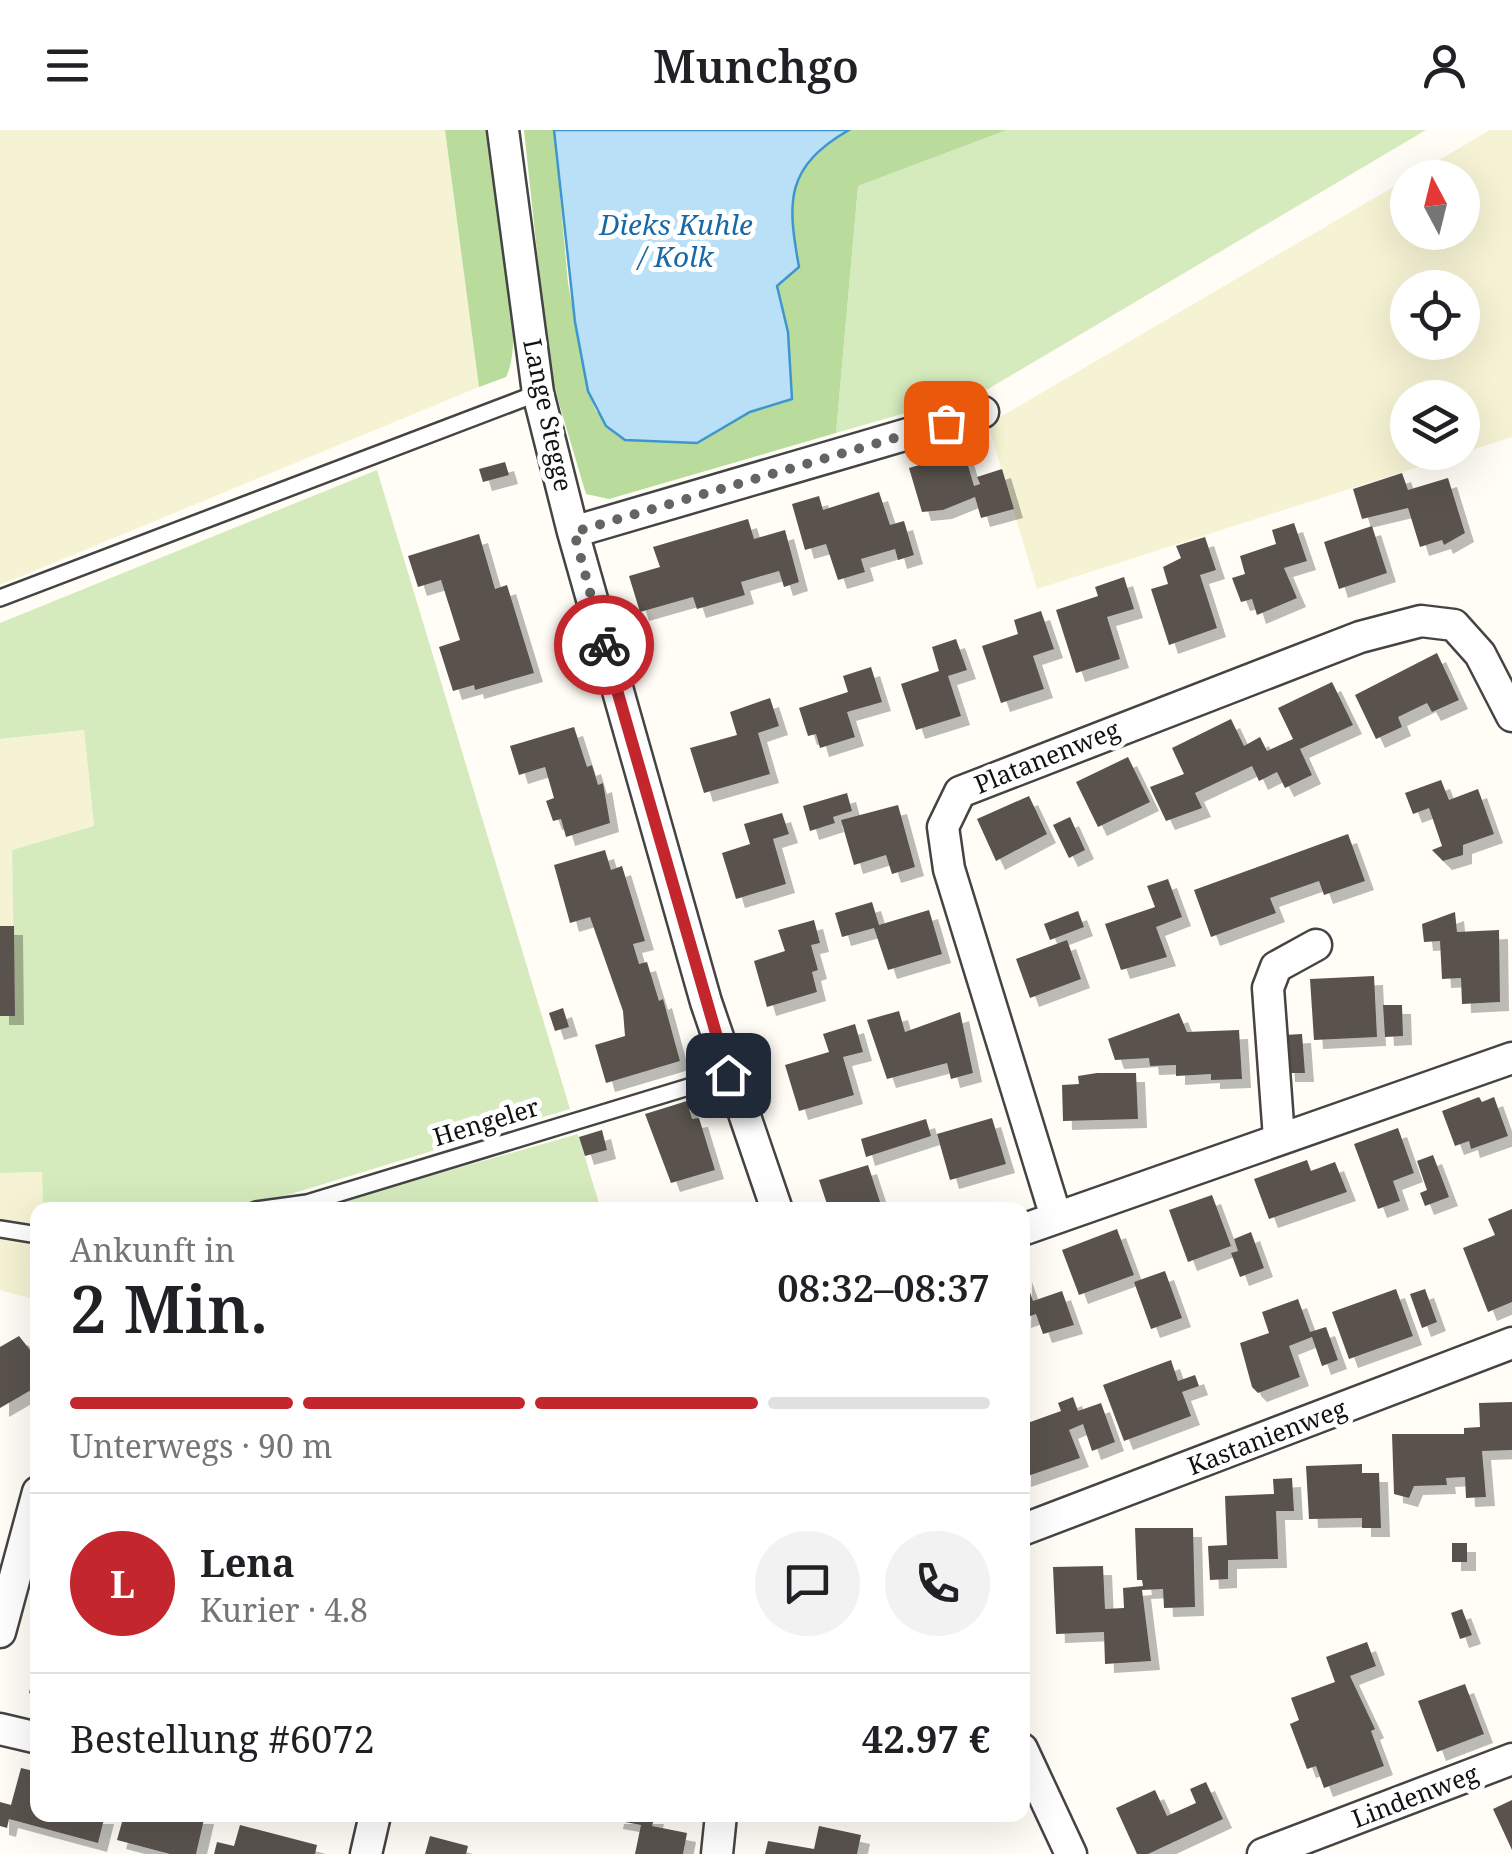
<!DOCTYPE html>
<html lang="de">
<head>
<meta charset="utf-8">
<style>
	body { margin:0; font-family:"Noto Serif",serif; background:#f2f2f2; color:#202124; height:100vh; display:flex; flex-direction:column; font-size:38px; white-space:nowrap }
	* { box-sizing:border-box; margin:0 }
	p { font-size:32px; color:#757577 }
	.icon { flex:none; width:55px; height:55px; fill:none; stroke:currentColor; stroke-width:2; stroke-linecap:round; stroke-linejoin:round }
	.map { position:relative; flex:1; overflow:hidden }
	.sheet { position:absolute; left:30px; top:1072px; width:1000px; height:620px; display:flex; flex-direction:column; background:#fff; border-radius:20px; box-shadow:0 10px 40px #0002 }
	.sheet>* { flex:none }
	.needle { width:65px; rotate:353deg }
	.controls { position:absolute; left:1390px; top:30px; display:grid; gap:20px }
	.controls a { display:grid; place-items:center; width:90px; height:90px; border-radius:50%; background:#fff; box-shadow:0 10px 40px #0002; font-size:50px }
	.pin { position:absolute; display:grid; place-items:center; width:85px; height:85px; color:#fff; margin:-42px; border-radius:20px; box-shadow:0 5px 15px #0006 }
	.courier { position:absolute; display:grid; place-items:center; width:100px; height:100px; margin:-50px; border:8px solid #c4262e; border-radius:50%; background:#fff; color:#222; box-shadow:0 2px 12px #0007 }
	.summary em { font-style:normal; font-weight:600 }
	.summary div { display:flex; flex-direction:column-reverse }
	.summary { display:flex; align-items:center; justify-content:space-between; height:170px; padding:0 40px }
	h1 { font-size:65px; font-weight:600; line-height:75px }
	.bar { display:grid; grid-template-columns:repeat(4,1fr); gap:15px 10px; align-content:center; height:120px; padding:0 40px }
	.bar i { height:12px; border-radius:8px; background:#e0e0e0 }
	.bar .on { background:#c4262e }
	.bar p { grid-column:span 4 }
	.line { display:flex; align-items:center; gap:25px; padding:0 40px; border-top:2px solid #e0e0e0 }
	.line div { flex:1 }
	.round { display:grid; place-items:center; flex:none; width:105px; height:105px; border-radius:52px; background:#f2f2f2 }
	header { display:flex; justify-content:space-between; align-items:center; height:130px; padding:0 40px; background:#fff; font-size:45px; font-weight:600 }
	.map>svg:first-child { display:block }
	.farmland { fill:#f6f3d4; fill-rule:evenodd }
	.green { fill:#d5ebbd }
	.forest { fill:#b9dc9c }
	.water { fill:#b9e0f7; stroke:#3f96cf; stroke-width:2.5 }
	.building { fill:#5a524d; filter:url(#shadow) }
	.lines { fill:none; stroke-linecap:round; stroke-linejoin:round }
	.service-casing { stroke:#444; stroke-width:20 }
	.minor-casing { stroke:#444; stroke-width:35 }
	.service { stroke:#fff; stroke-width:15 }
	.minor { stroke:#fff; stroke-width:30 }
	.done { stroke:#646461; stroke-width:10; stroke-dasharray:0 18 }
	.route { stroke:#c4262e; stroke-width:12 }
	.labels { text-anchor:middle; stroke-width:10; stroke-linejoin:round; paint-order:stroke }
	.street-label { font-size:25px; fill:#111; stroke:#fff }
	.water-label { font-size:28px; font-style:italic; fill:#1768a6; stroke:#fff }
</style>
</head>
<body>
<header><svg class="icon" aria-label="menu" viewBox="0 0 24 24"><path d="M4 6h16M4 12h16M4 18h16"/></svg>Munchgo<svg class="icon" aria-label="person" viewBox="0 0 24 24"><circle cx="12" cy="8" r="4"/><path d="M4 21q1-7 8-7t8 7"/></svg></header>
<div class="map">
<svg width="1512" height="1724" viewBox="0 0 1512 1724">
	<defs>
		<filter id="shadow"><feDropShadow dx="9" dy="9" stdDeviation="0" flood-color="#0004"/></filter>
	</defs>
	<rect width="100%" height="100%" fill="#fffdf5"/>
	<path class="farmland" d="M0,0H445L479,257L0,455Z
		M1490,0H1512V307L1037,459L988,294L1407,49L1408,102H1462V48L1410,47ZM1408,158H1462V212H1408ZM1408,268H1462V322H1408Z
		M84,600L94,697L12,720L14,796H0V609Z
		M42,1042L43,1080H38L37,1170L0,1160V1043Z"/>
	<path class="green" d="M1007,0H1426L988,259L836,303L858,56Z
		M377,340L570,979L271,1070L195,1080H43L42,1042L0,1043V886L15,885L12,720L94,696L84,600L0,609V493Z
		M578,1004L601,1080H311Z"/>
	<path class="forest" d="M445,0H488C496,53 528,205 506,247L479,257Z
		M524,0H554L568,153L588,261L596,281L625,310L697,313L750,282L792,269L788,202L777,156L799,137L789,84L797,48L821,16L849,0H1007L858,56L836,303L609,369L586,364L550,243Z"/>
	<path class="water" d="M554,0H849C785,37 787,71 799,137L777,156L788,202L792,269L750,282L697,313L625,310L606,296L588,261L575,192Z"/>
	<path class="building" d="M964,322L974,356L980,354L977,347L1002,339L1014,379L981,388L975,367L943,380L922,382L909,338Z
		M505,332L509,345L483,352L479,339Z
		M1402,343L1408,360L1448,348L1465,403L1444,415L1442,410L1420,417L1408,378L1362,389L1353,359Z
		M879,362L890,395L904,391L914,425L898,430L895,419L861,429L865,442L838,450L826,414L805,420L792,374L819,366L823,380Z
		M748,389L754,409L785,400L799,452L784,457L779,441L741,452L745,465L697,479L693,467L640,482L629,446L660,437L653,417Z
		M1294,393L1307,431L1284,438L1297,468L1257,485L1252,469L1241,472L1232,448L1245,444L1240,426L1276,414L1272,400Z
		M1372,396L1387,443L1339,459L1324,412Z
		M479,404L495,459L507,455L534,543L475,560L474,555L453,561L439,517L460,510L441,450L418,457L408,426Z
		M1205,407L1216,440L1200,445L1217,498L1169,515L1151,459L1168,454L1163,437L1181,428L1176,416Z
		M1124,447L1134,479L1107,487L1120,529L1076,543L1056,480L1098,466L1095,457Z
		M1041,481L1054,519L1033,526L1044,559L1001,573L982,516L1018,504L1014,490Z
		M956,509L967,540L948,546L961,586L916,600L901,554L939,541L932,517Z
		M1437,523L1459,570L1432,582L1427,573L1398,587L1402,597L1376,609L1355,565Z
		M871,537L882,572L847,582L855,607L820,618L816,604L808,606L799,578L848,562L843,546Z
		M1332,552L1353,595L1300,619L1312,645L1285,658L1277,642L1259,651L1252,636L1195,663L1202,678L1166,691L1150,657L1184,644L1172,618L1231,589L1244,616L1260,607L1267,621L1293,609L1278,578Z
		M770,568L779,596L758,603L770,644L704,663L690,618L737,605L730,582Z
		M574,597L587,637L592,635L598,655L603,653L610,693L566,707L561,689L553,691L546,671L554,668L545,637L519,645L510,616Z
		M1128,627L1150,672L1098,697L1076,652Z
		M1441,650L1449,670L1478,659L1494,704L1463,715V725L1443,731L1432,720L1442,716L1429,678L1413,684L1405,663Z
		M847,663L852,681L833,687L835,693L810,701L803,676Z
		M1029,666L1047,704L996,731L977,689Z
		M898,675L915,737L892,744L886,725L854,735L841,690Z
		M782,683L789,704L773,709L786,754L736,769L722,723L750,714L744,694Z
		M1070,687L1085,720L1069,728L1053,695Z
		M1348,704L1365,751L1324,765L1319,751L1270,768L1276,783L1211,807L1194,760Z
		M605,720L611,740L622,736L645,811L633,814L639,834L647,832L659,871L663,869L680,931L606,953L595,915L625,906L623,881L590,787L570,793L554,735Z
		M1168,749L1182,787L1156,797L1167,827L1121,840L1105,794L1155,777L1147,756Z
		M872,772L879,795L929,780L942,824L888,840L874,798L842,807L835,783Z
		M1078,781L1084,797L1050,810L1044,794Z
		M1455,782L1457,802L1499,800L1500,872L1462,874L1461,848L1442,849L1440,811L1424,812L1422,794Z
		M814,790L820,813L811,815L818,840L812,842L817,862L767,877L754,831L785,821L778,800Z
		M0,796H14L15,886H0Z
		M1067,810L1081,849L1030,868L1016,829Z
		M1374,846L1377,907L1314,910L1310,849Z
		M1383,875H1402L1403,906L1385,907Z
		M563,878L569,897L555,901L549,883Z
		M899,881L905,902L960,882L973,943L951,949L947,933L887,949L867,890Z
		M1179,883L1187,902L1239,900L1242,949L1211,950V944L1176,946V935L1150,936L1149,928L1115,930L1108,909Z
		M855,894L863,922L843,927L854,965L799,981L785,935L829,922L823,904Z
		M1302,904L1305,943H1286L1284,905Z
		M1097,943H1136L1138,989L1063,991L1062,955L1079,954L1078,946Z
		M1479,967L1482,972L1494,967L1508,1006L1471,1019L1469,1011L1455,1016L1442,981Z
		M687,971L692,989L699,988L715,1040L671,1053L645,984Z
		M992,988L1006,1034L950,1050L937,1004Z
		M926,989L931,1006L866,1027L861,1009Z
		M1398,998L1414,1043L1393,1051L1400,1071L1378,1079L1354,1014Z
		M602,1000L607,1020L585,1026L579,1007Z
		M1433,1025L1449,1067L1425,1076L1420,1063L1427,1060L1417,1031Z
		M1307,1030L1311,1041L1335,1032L1347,1062L1269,1089L1254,1049Z
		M868,1035L882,1078L829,1080L819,1050Z
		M1212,1065L1231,1116L1188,1132L1169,1080Z
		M1512,1079V1172L1488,1182L1463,1118L1495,1105L1488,1089Z
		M1117,1099L1134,1145L1079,1165L1062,1120Z
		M1251,1102L1264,1138L1240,1147L1231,1123L1238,1121L1234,1109Z
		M1165,1141L1182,1188L1151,1199L1134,1152Z
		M1023,1143L1033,1171L1062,1161L1074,1195L1043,1204L1036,1184L1022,1189Z
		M1396,1159L1413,1206L1349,1229L1332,1182Z
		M1425,1159L1437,1192L1422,1198L1410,1164Z
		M1298,1169L1310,1202L1326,1197L1338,1230L1322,1236L1312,1207L1289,1216L1300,1247L1258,1263L1252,1257L1240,1213L1269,1203L1262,1182Z
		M19,1206L38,1230V1256L0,1278V1217Z
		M1171,1230L1178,1251L1195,1245L1199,1256L1182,1262L1191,1286L1124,1311L1103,1255Z
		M1073,1267L1078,1281L1101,1273L1115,1312L1092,1321L1083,1294L1069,1300L1080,1328L1022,1348V1295L1061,1281L1058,1273Z
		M1512,1272V1320L1482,1321L1486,1367L1466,1368L1465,1347L1446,1348L1447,1355L1414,1356L1409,1368L1394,1364L1392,1304H1464V1298L1480,1297L1479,1273Z
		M1362,1334V1343H1379L1381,1398H1362V1388L1309,1389L1306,1336Z
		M1292,1348L1294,1381H1276L1278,1429L1228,1430V1449L1210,1450L1208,1416L1227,1415L1225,1366L1274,1364L1273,1349Z
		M1135,1398H1193L1195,1477L1164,1478L1163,1459L1142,1460L1151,1531L1105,1534L1104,1502L1056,1504L1053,1437L1103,1436L1105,1479L1124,1478L1123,1458L1143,1456L1142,1450H1137Z
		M1452,1413H1467V1432H1452Z
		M1462,1479L1472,1505L1460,1509L1451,1483Z
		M1367,1512L1376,1536L1350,1546L1375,1599L1371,1601L1384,1636L1324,1658L1316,1636L1307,1639L1290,1594L1299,1590L1291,1568L1335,1552L1326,1527Z
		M36,1534H38V1565L29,1563Z
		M1465,1554L1484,1604L1437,1622L1418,1571Z
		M21,1638L38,1642V1685H105L98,1713L9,1689L7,1698L0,1696V1672L11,1675Z
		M1206,1652L1223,1689L1148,1724H1137L1116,1678L1155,1660L1167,1686L1196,1673L1190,1659Z
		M1512,1670V1720L1493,1679Z
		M124,1685H205L196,1724H170L117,1710Z
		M615,1685H655L652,1696L687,1703L683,1724H635L641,1695L614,1690Z
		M240,1695L317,1715L315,1724H214L217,1712L234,1716Z
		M819,1696L861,1705L857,1724H765L768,1711L814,1719Z
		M430,1706L468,1716L466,1724H425Z"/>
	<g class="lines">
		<defs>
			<path id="service" d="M0,468L538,263
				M256,1080L307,1073L728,945
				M0,1099L38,1105"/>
			<path id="minor" d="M503,0L538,263L573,402L706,872L777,1080
				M573,402L983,282
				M1279,1008L1268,858L1276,837L1316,815
				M1056,1087L949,739L943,697L960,662L1360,507L1421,491L1454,495L1480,524L1512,586
				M1022,1100L1512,928
				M1022,1400L1512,1213
				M0,1502L38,1362
				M0,1599L38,1608
				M1022,1619L1071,1724
				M366,1724L375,1685
				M717,1724L721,1685
				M1263,1724L1512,1629"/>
		</defs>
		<use href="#service" class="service-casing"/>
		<use href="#minor" class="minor-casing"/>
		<use href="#service" class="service"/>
		<use href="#minor" class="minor"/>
	</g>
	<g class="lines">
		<path class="done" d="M604,515L574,402L946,293"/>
		<path class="route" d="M604,515L728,945"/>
	</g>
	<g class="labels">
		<g class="street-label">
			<text transform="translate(548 285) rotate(78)" y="9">Lange Stegge</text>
			<text transform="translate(1047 627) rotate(-22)" y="9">Platanenweg</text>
			<text transform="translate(486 992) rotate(-17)" y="9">Hengeler</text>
			<text transform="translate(1267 1307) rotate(-21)" y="9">Kastanienweg</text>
			<text transform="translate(1415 1666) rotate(-21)" y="9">Lindenweg</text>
		</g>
		<g class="water-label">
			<text x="676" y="105">Dieks Kuhle<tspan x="676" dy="32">/ Kolk</tspan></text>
		</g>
	</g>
</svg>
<div class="controls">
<a><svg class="needle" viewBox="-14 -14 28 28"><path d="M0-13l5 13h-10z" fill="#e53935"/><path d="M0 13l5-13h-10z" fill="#757577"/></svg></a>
<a><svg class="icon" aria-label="locate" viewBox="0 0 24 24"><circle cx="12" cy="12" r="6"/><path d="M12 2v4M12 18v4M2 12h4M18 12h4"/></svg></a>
<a><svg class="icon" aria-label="layers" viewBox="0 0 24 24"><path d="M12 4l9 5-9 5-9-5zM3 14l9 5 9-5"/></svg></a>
</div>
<div class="pin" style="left:946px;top:293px;background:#ea580c"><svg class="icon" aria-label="bag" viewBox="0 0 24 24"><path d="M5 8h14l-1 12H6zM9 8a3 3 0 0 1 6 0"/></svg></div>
<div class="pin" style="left:728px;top:945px;background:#1f2937"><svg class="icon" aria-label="home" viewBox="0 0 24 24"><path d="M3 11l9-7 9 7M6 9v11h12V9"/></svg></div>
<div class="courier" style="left:604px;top:515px"><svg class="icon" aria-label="bike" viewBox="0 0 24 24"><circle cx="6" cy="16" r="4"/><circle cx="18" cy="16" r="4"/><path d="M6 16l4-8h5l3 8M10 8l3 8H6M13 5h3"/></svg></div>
<section class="sheet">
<div class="summary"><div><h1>2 Min.</h1><p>Ankunft in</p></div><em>08:32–08:37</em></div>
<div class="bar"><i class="on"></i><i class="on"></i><i class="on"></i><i></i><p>Unterwegs · 90 m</p></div>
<div class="line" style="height:180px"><b class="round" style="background:#c4262e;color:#fff">L</b><div><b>Lena</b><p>Kurier · 4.8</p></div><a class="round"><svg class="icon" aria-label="chat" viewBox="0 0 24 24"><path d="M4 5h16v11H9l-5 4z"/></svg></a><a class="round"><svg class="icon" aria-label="phone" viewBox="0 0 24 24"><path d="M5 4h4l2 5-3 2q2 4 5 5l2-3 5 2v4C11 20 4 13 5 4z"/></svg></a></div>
<div class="line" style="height:130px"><div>Bestellung #6072</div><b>42.97 €</b></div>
</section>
</div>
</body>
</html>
